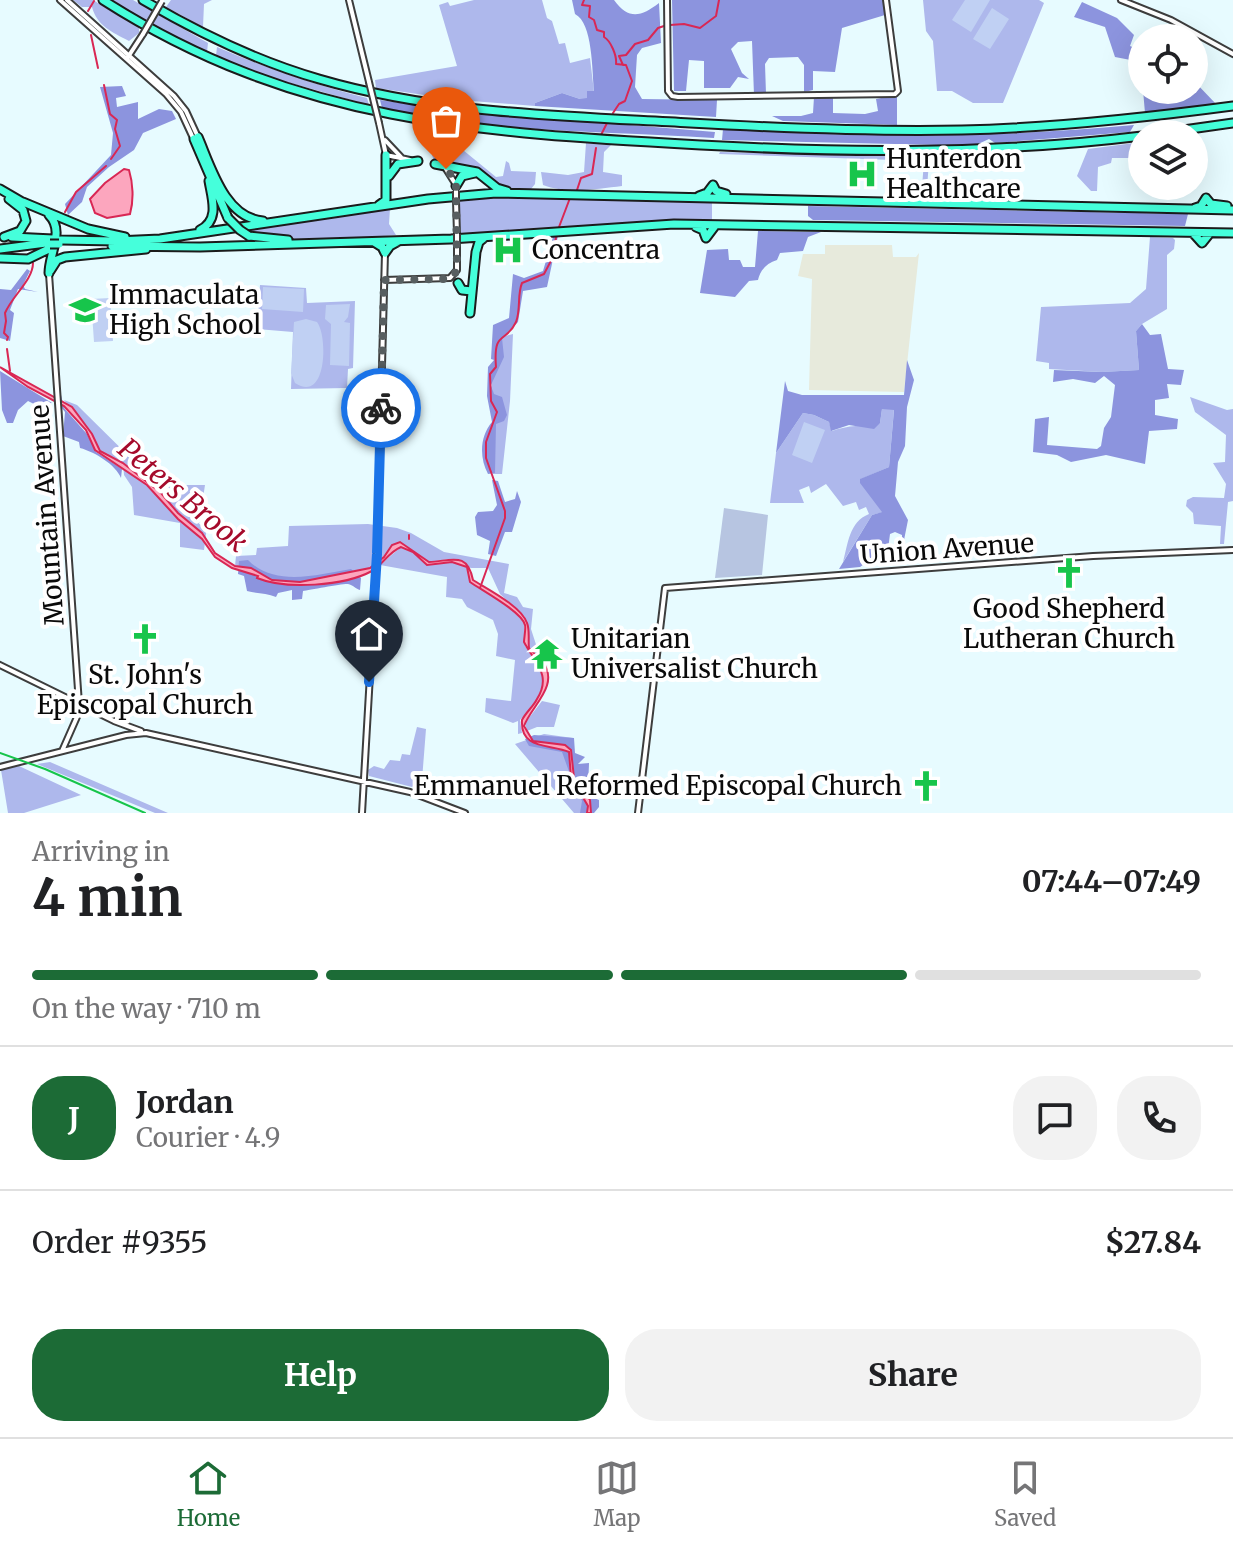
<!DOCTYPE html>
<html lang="en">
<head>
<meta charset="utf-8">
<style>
	body { margin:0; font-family:Merriweather,serif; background:#f2f2f2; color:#202124; height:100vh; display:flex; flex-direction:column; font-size:30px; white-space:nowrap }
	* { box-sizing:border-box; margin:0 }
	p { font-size:26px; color:#757577 }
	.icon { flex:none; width:44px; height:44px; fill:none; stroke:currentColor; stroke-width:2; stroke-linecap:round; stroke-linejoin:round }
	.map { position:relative; height:813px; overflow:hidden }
	.drawer { display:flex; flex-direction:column; background:#fff; flex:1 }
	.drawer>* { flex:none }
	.buttons { position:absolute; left:1128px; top:24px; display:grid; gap:16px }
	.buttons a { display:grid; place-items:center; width:80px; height:80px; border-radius:50%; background:#fff; box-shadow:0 8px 32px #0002; font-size:40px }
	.pin { position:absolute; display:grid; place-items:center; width:68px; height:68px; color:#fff; margin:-82px -34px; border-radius:50% 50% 50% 0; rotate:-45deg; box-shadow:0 0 8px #0007 }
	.pin .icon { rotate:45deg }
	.courier { position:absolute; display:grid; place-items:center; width:80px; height:80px; margin:-40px; border:6px solid #1a73e8; border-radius:50%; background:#fff; color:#222; box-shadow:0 2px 10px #0007 }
	.headline em { font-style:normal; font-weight:700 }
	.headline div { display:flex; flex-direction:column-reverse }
	.headline { display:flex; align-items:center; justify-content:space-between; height:136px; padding:0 32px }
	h1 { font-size:52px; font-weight:700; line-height:60px }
	.bar { display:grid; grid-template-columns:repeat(4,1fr); gap:12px 8px; align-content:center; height:96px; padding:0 32px }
	.bar i { height:10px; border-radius:6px; background:#e0e0e0 }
	.bar .current { background:#1c6b36 }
	.bar p { grid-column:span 4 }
	.line { display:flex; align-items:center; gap:20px; padding:0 32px; border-top:2px solid #e0e0e0 }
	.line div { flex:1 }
	.round { display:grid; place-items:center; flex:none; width:84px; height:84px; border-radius:32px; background:#f2f2f2 }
	.button { display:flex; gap:16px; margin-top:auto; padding:16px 32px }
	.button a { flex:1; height:92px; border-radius:32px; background:#1c6b36; color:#fff; font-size:32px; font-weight:700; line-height:92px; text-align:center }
	.button a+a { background:#f2f2f2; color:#202124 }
	.menu { display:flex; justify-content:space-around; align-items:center; height:112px; border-top:2px solid #e0e0e0; background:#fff; font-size:22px; color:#757577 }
	.menu a { display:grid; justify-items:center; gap:4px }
	.menu .current { color:#1c6b36 }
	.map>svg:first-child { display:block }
	.industrial { fill:#e7eadc }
	.green { fill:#aeb8ec }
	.forest { fill:#8c94de }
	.cemetery { fill:#b7c5e1 }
	.pitch { fill:#c0d0f3 }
	.water { fill:#fca6be; stroke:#d92754; stroke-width:2 }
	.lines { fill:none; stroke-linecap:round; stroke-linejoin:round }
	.stream { stroke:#d92754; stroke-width:2 }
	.minor-casing { stroke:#3d3d3d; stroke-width:8 }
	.highway-casing { stroke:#1b1b1b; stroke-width:11 }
	.minor { stroke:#fff; stroke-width:4 }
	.highway { stroke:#45ffdb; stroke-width:7 }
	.rail { stroke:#17c54b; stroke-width:2 }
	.minor-bridge-casing { stroke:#3d3d3d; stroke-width:8; stroke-linecap:butt }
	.highway-bridge-casing { stroke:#1b1b1b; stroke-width:11; stroke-linecap:butt }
	.minor-bridge { stroke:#fff; stroke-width:4 }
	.highway-bridge { stroke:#45ffdb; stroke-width:7 }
	.done { stroke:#575e60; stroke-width:8; stroke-dasharray:0 14.4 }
	.route { stroke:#1a73e8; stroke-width:10 }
	.labels { text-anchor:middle; stroke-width:8; stroke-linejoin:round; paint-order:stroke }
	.poi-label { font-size:26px; fill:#0a0a0a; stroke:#fff; text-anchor:start }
	.street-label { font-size:26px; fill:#0a0a0a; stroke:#fff }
	.water-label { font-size:28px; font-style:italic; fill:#a50a2b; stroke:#fff }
</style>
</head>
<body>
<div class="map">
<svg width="1233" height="813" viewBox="0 0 1233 813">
	<rect width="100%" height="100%" fill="#e7fbff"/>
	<path class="industrial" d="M825,245H892L893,257H916L919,253L904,392L809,390L812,279L798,276L803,254H825Z"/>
	<path class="green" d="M73,0H93L139,28V33L129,41C112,32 97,26 92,7H82Z
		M113,0H133L208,43L207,52L139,18Z
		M171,0H212L204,4L203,27L166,7Z
		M474,0H542L547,18L552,21L559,44L565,43L570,63L590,58L594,92L587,99H580L562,93L535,103V106L459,100L376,88L375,80L457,66L439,5L448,2L450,6Z
		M923,0H1039L1044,3L1003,103H973L952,91H937L933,41L926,31Z
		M217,47C266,68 315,85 367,98L369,105L269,77L216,56Z
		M1142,142V158H1112L1111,163L1098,167L1097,191H1091L1077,176L1088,149Z
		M586,143L611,145L604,152L603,172L622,175V186C598,189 566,194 543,185L541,172L568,175L584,172Z
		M435,145L463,150L496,177L503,176L506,161L509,163L511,171L536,172L535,184L531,189H506L481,171L434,161L432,155Z
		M720,152L926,157L1020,153V156L929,161L927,188L922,187L924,161L719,154Z
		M539,197L712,201V221H652L460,234V199Z
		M390,208L389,224L396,235C358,238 278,246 244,230Z
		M1150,237L1173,238L1175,240L1174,249L1167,255V309L1142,324L1136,331L1139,370L1102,372L1049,369V363L1036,361L1041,307L1130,303L1146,289Z
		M260,285L306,288L307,303L355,301L353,368L348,369L347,388L291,389L293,332L257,329Z
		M513,334L510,401L502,474H493L492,428L497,421L491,381L501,337Z
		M1190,397L1227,410L1233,409V501L1228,502L1224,544H1220L1221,526L1194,524L1193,513L1186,506L1187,500L1193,497L1224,498L1226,484L1213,463L1225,462L1226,435L1195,412Z
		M64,400L77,405L154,481L178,485H205L199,524L207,526L204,550L180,547V523L134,515L132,487L124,475L123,463L100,452L92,434Z
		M882,409H894L889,467L861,479L883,512L872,515L843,562C848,544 849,522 869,514L866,507L859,510L856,502L843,506L826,484L811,493L809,486L799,490L804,503H770L776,453L803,413L814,415L829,422L832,431C848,425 863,426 880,423Z
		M368,524L397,528L411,533L444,552L509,564L504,593L517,597L523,607L533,609L531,629L541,660L529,648L525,617L500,594L488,568H471L450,559L429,562L400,542L392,545L384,557L370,568L300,582L235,566L236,556L256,555L257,548L288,546L289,526Z
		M401,547L413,552L427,565L452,562L467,567L470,582L508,606L524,621L525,646L541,667L544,684L535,703L520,720L522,733L518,734V721L513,723L485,712L486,698L511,701L515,660L496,656L498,634L493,620L467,607L462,599L446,597L447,577L380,565Z
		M542,701L560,705L554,727H537L527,731L525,723Z
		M417,727L426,729L422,780L412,787L369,776L368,770L374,766L384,769L390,760L400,761L402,754L410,755Z
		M544,734L573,738L572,749L587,813H574L515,744Z
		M50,762L168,813H155L37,764Z
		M19,766L81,795L24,813H8L1,770Z"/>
	<path class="forest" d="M572,0H614C629,21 642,16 659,3L661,43L642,48L637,55L635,87L642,99L717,100L716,117L535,106V103L562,93L580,99L587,98V91H594C592,71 593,23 575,14Z
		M672,0H883L885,15L842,28L835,72L813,71V90L804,92V65L798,57L769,58L765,64L766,94L754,95L752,41L738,42L731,49L742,73L749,79L738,77L730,88H704V61L689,60L686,91H674Z
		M1082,2L1117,18L1134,35L1130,46L1142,51V76L1141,62L1115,57L1105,27L1074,17Z
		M1194,81L1216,104L1145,113L1143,90H1194Z
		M122,86L126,96L116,98L117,107L138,102V119L159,109L172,111L176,119L143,133L134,150L109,167L87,187L82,202L68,215L65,204L111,155L113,133L100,87Z
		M897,95V125L783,121L772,116H801L813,113L814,97L833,98V113L865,114L878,111L876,99Z
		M380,100L458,111L715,132L714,138C604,131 491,133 382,108Z
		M1134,125L1130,132L995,143L989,139L978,144L939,145L722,140L723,129C860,138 996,138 1134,125Z
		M808,206L1188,214L1185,226L813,220L808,216Z
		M758,231L821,232L808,237L803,251L780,253L777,260C767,263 760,270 758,280L749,281L735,297L700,293L707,250L728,249L729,260H740L743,267H755Z
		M558,236L547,287L523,291L518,322L502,338L504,357L491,385L494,394L502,397L507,415L504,421L496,424L495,473L488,474C479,457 480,436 492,422L487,396L488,367L494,360L491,359L493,325L509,318L513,274L524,278L543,271L553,237Z
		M27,269L30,271L23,285L25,289L38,292L18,289L10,310L14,313L10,341L0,338V289L11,290Z
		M1142,324L1150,335L1161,334L1168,369L1184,370L1181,385L1167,384L1169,398L1155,400V415L1178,419L1177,429L1149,431L1145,464L1106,455L1071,462L1057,455L1033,452L1035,419L1049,417L1047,445L1097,449L1101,446L1104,428L1111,417L1115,385L1104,376L1095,383L1073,379L1053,382L1054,370L1102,372L1139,370L1136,331Z
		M907,360L914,380L907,407L905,446L898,462L895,496L908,520L904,540H902V535L895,532L890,534L886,565L883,566L879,554L860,567L839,569L872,515L882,512L860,483V479L889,467L894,410L882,409L880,423L874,429L849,425L831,431L829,422L814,415L803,413L776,453L785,381L788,391L802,395H904Z
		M0,371L52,403L34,404L28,401L18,410L13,423H7L2,410Z
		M61,395L64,408L87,434L96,452L122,469L121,478C116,465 95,452 80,448L79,442L63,436L65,412L61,407Z
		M492,480L498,481L505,502L515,499L517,491L521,502L512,532H505L496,556L488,554L490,541L477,535L475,517L478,512L493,511L497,505Z
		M248,560C274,587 317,575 351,569L361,578L360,590C356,589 353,585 348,584C345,583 309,590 303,591L302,599L292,600V590L278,593L276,597C267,593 257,594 247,591L244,576L238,574L239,561Z
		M534,735L574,738L575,753L585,757L578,764L589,763C589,775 585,795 599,800V807L594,813H580L582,801L572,780L562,752L529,746L525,739Z"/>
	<path class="cemetery" d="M724,508L768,515L762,575L715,578Z"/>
	<path class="pitch" d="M965,0H990L971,32L952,20Z
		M992,8L1009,19L990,49L973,39Z
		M263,287L304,289L303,312L262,309Z
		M110,298L113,341L94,342L91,299Z
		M350,304L348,317L344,322L350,323L349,366L330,365L331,324L325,319L326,305Z
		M306,319L317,322C328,336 327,404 295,383L291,373L294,322Z
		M804,422L825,430L812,463L792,455Z"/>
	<path class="water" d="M124,169L129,170C133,183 134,200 130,214L107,218L95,213L90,199L105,183Z
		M0,367L72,407L92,434L100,451L123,463L161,493L178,513L202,533L215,553L235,566L251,568L272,580L300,582L370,568L384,557L392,545L400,542L429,562C452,561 467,551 473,580C487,589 521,606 527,623C530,630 528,640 529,648C533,653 539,657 543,662C560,686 531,706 524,726L533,741L565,745L571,750L574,778L590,800L591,813H587L588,806L571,777L569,752C550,744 520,750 522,720C526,712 533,707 537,699C552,675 535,663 524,642C524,638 526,629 525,625C522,612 483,591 470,582L467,567L452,562L427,565L413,552L401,547C389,552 383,564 372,571C344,586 286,590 257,578L258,576L232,568L215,557L202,539L178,519L147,485L95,450L86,430L64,406L28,387Z"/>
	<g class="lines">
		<path class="stream" d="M584,0L582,5L590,6L589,17L594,20L597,30L604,32V37C611,41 617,56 616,64L626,65L632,81L625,101L619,104L613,113
			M88,11L94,1
			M670,25L684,24L700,28L716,16L719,0
			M91,35L98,68
			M623,65L619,56L626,55L635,44L648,40L658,28L664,26
			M104,85L110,114L117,120L115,129L120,146L111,159
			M601,135L607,123
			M577,190L581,178L592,174L596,148
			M65,212L76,192L106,166
			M559,227L570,198
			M7,340L8,337L4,333L6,321L5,313C12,296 33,280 33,263
			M7,349L10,371
			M409,539V535
			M480,588L505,518V511L486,458V442L497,412L491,401L490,374L496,367C493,329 506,344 516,322C521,309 517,295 522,283L544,274L553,257L556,237"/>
		<defs>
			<path id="minor" d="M60,0L166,94L181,112L193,138
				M67,0L174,96L186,111L198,137
				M349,0L369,82
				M667,0L668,91L672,96L678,97L895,94L898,91L886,0
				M1121,0L1171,20L1233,54
				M128,57L143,34
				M379,123L386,155L410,160
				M385,140L401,157
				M446,169L456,185
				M456,201L457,234
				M49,274L79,704L77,717L62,751
				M384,280L450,278L457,270V242
				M0,665L114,721L141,731
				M0,767L126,735L146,733L410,792L465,813
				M362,813L377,554L385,253
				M638,813L665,588L1093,556L1233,550"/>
			<path id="highway" d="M103,0C295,123 480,133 701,145C848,153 996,154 1142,136
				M143,0C199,33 256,61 319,79C438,114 567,116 690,123C781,128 872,132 962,130C1053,128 1143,118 1233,106
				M1155,134L1233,123
				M198,137C211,167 225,218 263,221
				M194,139L228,218
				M435,164L477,172L497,188L507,191
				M389,176L398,164L418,161
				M456,186L462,176L475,173
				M0,189L24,203
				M699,196L707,193L713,185L716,191L726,194
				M23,202L88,229L125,237
				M379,205L386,200V155
				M1195,208L1201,206L1206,198L1211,204L1227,206
				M696,227L703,230L706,238L715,226
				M200,230C220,220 212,199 209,181
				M1193,233L1202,243L1210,233
				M249,236L288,240
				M4,237L20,231L26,221L23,210L9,199
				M12,237L53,239
				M61,240L116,241L160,239L428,199L496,193L1233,210
				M374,242L382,247L385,253L390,246L399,241
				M112,246L200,247L451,239L674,224L1233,233
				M0,249L46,243
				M0,258L28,259L51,248
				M50,271L57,260L65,257L146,249
				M49,273C49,253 65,231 49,215
				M458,283L462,290L472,291
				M470,313L476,252L479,242L484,238"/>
		</defs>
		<use href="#minor" class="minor-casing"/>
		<use href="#highway" class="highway-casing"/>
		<use href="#minor" class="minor"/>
		<use href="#highway" class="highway"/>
		<path class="rail" d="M0,753L45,769L145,813"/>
		<defs>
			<path id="minor-bridge" d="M143,34L162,1
				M369,82L379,123
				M456,191V201
				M457,234V242"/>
			<path id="highway-bridge" d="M228,218L240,230L249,236
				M50,244H59"/>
		</defs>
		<use href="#minor-bridge" class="minor-bridge-casing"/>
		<use href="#highway-bridge" class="highway-bridge-casing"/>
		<use href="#minor-bridge" class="minor-bridge"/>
		<use href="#highway-bridge" class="highway-bridge"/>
	</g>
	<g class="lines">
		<path class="done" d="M381,408L384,280L445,279L453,276L457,270L456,186L452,176L446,169"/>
		<path class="route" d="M369,682L377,554L381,408"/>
	</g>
	<defs>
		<symbol id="hospital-bare" viewBox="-9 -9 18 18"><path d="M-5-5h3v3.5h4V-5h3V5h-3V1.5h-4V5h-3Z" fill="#17c54b" stroke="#fff" stroke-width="2.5" paint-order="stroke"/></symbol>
		<symbol id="school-bare" viewBox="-9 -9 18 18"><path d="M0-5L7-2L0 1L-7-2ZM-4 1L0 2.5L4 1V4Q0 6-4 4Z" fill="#17c54b" stroke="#fff" stroke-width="2.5" paint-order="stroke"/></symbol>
		<symbol id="church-bare" viewBox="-9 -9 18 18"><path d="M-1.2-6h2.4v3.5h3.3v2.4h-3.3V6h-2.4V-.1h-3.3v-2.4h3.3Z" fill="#17c54b" stroke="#fff" stroke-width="2.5" paint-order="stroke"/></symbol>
		<symbol id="temple-bare" viewBox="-9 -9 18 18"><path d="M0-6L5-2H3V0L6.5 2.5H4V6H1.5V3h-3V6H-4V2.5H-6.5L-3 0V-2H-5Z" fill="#17c54b" stroke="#fff" stroke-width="2.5" paint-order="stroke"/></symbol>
	</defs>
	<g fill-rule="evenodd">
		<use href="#hospital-bare" x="840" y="152" width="44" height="44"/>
		<use href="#hospital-bare" x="486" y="228" width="44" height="44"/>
		<use href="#school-bare" x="63" y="288" width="44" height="44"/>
		<use href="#church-bare" x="1047" y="551" width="44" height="44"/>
		<use href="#church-bare" x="123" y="617" width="44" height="44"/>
		<use href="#temple-bare" x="525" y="632" width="44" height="44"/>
		<use href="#church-bare" x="904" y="764" width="44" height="44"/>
	</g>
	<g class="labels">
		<g class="poi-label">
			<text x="886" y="168">Hunterdon<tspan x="886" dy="30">Healthcare</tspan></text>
			<text x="532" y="259">Concentra</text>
			<text x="109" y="304">Immaculata<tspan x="109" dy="30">High School</tspan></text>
			<text x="1069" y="618" text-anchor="middle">Good Shepherd<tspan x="1069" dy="30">Lutheran Church</tspan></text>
			<text x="571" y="648">Unitarian<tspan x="571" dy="30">Universalist Church</tspan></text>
			<text x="145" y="684" text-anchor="middle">St. John's<tspan x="145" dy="30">Episcopal Church</tspan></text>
			<text x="902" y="795" text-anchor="end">Emmanuel Reformed Episcopal Church</text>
		</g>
		<g class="street-label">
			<text transform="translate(47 515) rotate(-94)" y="9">Mountain Avenue</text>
			<text transform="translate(947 549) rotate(-4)" y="9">Union Avenue</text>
		</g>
		<g class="water-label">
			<text transform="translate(183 495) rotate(40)" y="10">Peters Brook</text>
		</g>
	</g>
</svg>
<div class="buttons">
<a><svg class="icon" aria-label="locate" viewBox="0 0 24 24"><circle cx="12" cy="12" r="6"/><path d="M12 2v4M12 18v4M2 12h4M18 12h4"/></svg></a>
<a><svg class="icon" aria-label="layers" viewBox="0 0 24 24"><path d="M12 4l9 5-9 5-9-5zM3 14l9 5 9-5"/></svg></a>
</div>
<div class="pin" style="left:446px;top:169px;background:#ea580c"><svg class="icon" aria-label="bag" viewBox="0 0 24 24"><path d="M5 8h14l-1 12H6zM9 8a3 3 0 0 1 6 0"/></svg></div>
<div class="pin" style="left:369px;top:682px;background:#1f2937"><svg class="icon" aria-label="home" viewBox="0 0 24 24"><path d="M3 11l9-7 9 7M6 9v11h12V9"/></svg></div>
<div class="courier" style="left:381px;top:408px"><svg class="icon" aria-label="bike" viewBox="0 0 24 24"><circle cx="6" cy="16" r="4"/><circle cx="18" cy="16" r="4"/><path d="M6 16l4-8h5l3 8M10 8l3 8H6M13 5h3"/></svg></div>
</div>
<section class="drawer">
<div class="headline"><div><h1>4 min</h1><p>Arriving in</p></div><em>07:44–07:49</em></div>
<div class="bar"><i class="current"></i><i class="current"></i><i class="current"></i><i></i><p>On the way · 710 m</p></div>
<div class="line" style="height:144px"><b class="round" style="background:#1c6b36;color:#fff">J</b><div><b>Jordan</b><p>Courier · 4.9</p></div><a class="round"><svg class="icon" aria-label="chat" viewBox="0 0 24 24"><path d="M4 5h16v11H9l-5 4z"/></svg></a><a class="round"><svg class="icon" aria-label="phone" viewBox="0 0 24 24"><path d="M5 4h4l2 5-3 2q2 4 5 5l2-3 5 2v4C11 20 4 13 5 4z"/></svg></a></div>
<div class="line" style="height:104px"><div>Order #9355</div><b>$27.84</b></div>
<div class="button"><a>Help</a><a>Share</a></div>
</section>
<nav class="menu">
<a class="current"><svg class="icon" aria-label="home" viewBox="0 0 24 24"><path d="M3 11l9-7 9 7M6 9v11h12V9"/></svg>Home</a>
<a><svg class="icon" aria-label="map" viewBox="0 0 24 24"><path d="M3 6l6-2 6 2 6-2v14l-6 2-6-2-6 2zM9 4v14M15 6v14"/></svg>Map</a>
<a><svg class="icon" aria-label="saved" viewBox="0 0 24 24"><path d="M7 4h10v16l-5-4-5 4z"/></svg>Saved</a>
</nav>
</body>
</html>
